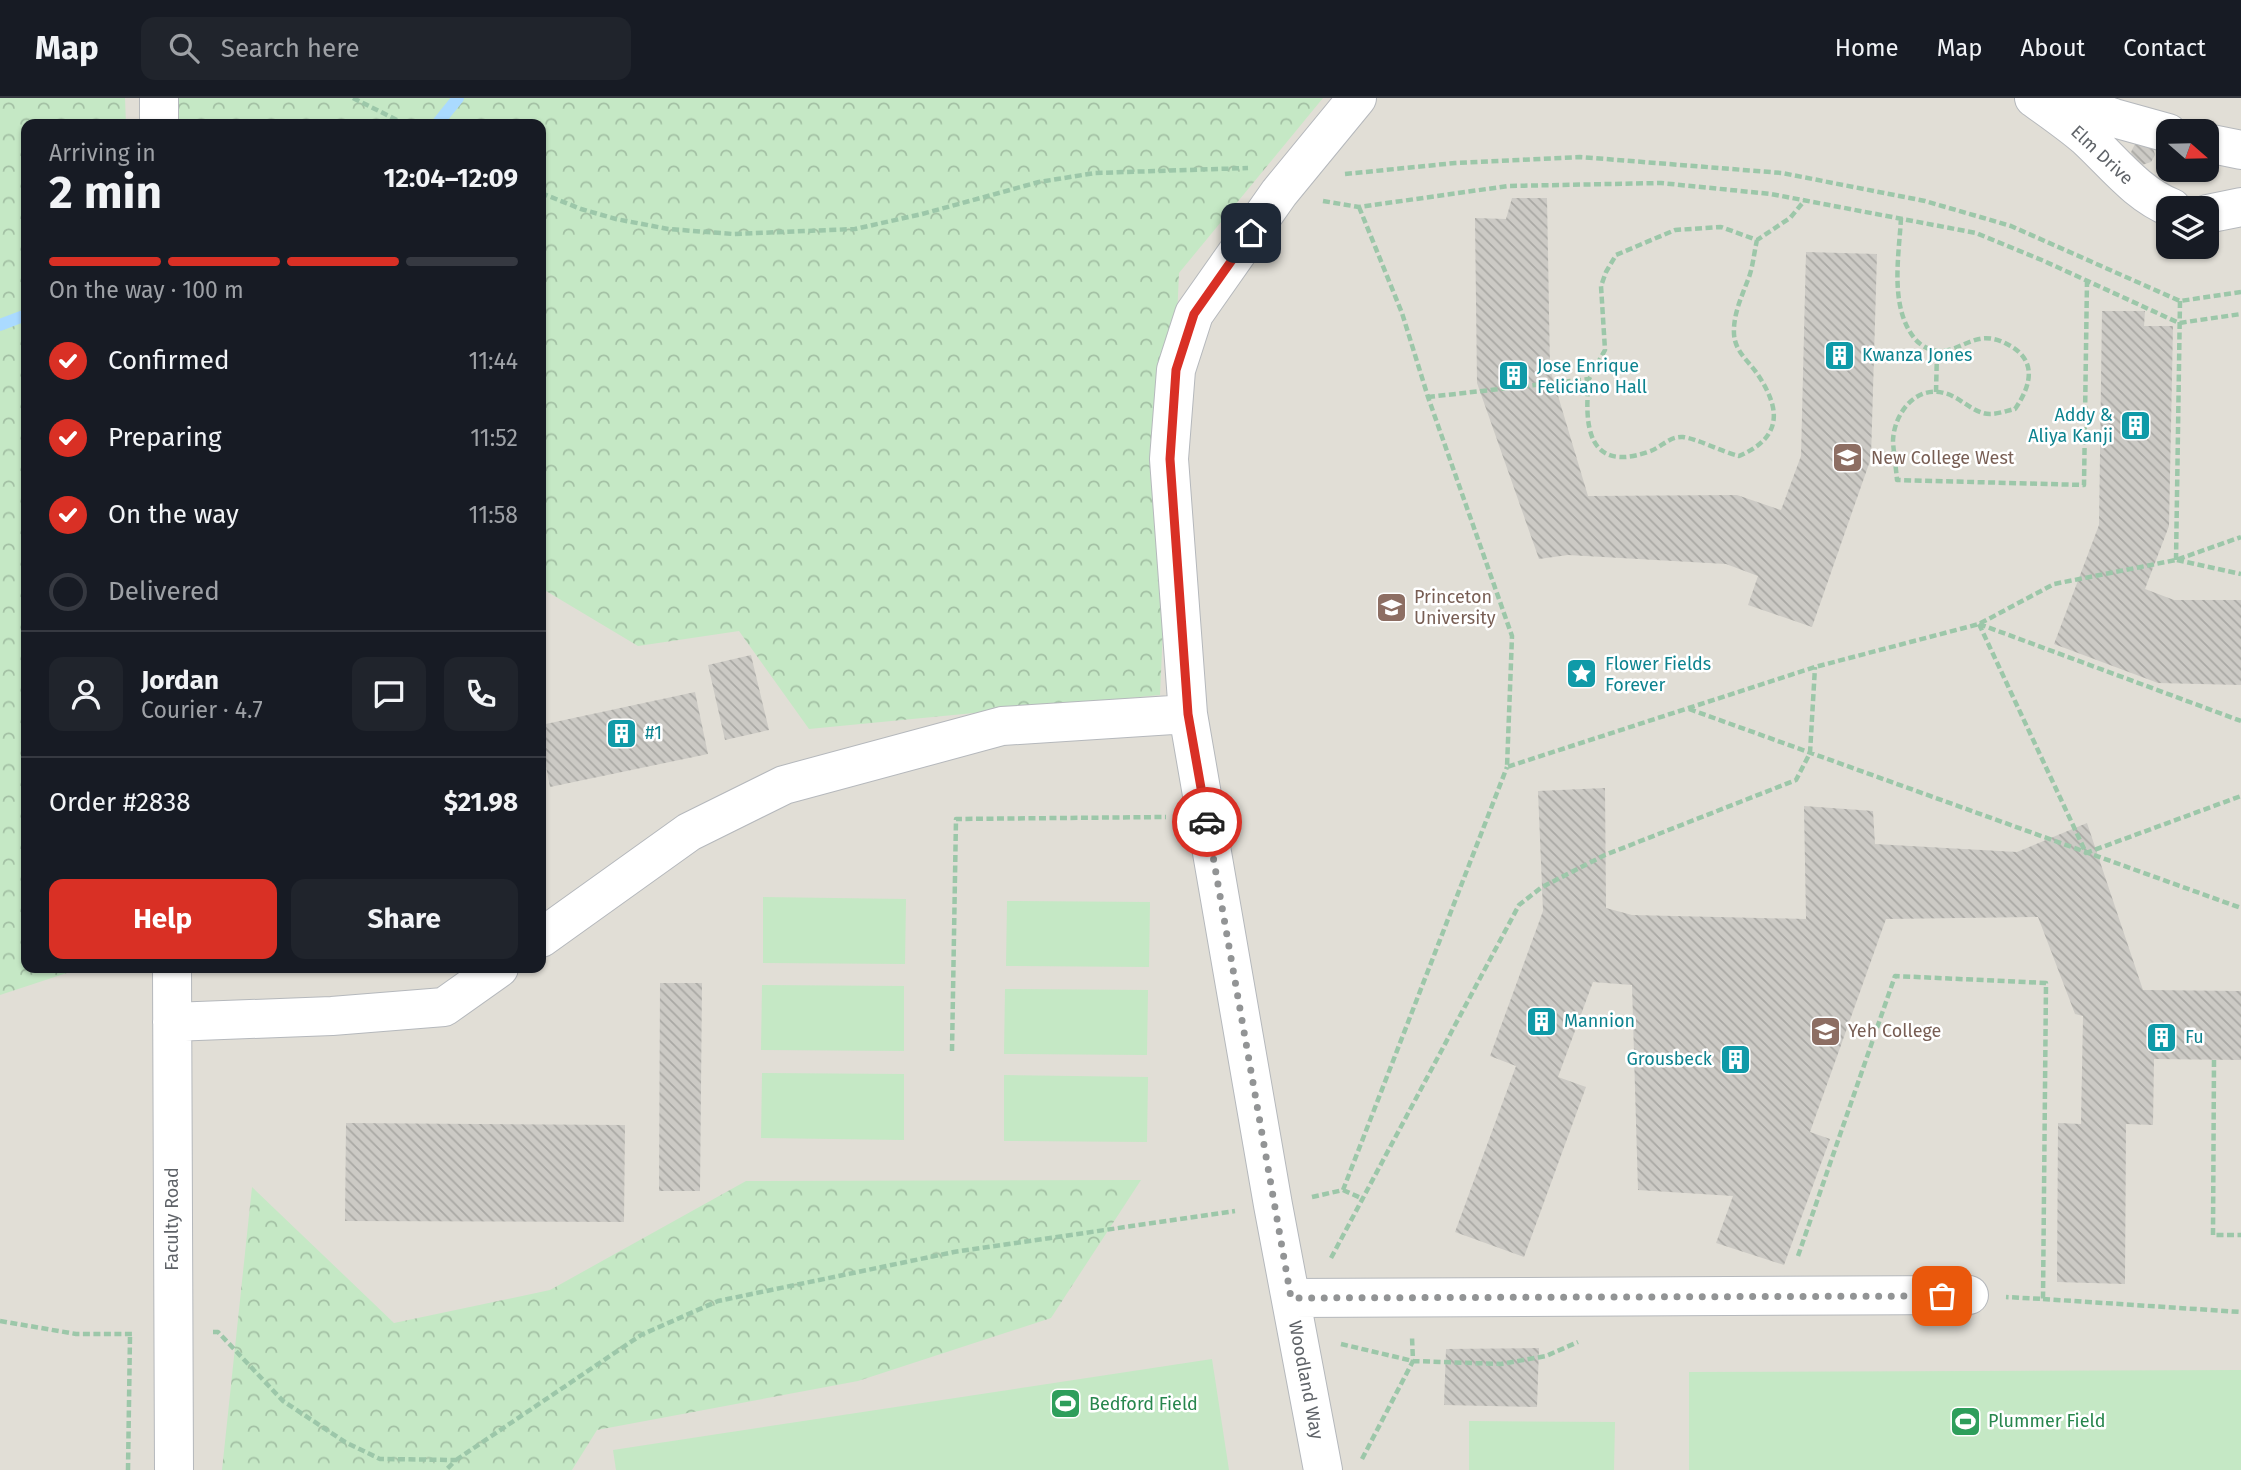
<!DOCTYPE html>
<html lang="en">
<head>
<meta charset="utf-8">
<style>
	body { margin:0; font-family:"Fira Sans",sans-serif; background:#20242c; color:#f1f3f6; height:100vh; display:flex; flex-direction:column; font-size:26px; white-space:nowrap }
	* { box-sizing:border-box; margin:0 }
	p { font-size:23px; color:#9ea1a6 }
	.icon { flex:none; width:38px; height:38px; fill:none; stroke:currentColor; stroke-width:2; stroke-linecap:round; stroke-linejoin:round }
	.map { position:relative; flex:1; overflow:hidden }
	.panel { position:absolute; left:21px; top:21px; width:525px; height:854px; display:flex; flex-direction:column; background:#171b24; border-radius:14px; box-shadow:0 2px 5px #0004 }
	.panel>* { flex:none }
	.needle { width:46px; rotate:110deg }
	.fabs { position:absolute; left:2156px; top:21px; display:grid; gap:14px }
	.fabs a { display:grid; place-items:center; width:63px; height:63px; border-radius:14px; background:#171b24; box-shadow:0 2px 5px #0004; font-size:35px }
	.pin { position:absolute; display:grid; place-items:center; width:60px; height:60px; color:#fff; margin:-30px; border-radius:14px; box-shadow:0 4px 10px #0006 }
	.courier { position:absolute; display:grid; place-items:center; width:70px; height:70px; margin:-35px; border:5px solid #d93025; border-radius:50%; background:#fff; color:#222; box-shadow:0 2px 9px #0007 }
	.overview em { font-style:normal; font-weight:700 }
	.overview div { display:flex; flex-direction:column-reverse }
	.overview { display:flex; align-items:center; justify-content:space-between; height:119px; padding:0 28px }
	h1 { font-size:46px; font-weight:700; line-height:52px }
	.bar { display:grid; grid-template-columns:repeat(4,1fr); gap:10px 7px; align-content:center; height:84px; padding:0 28px }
	.bar i { height:9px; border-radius:5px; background:#363941 }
	.bar .active { background:#d93025 }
	.bar p { grid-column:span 4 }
	.line { display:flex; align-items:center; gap:18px; padding:0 28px; border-top:2px solid #363941 }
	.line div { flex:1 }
	.round { display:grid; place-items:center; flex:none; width:74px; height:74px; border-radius:14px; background:#20242c }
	ol { padding:0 28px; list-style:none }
	li { display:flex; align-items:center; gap:21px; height:77px }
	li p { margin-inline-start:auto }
	li .icon { padding:7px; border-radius:50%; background:#d93025; color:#fff; stroke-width:4 }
	li:last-child { color:#9ea1a6 }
	li i { width:38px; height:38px; border:4px solid #363941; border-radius:50% }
	.action { display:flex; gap:14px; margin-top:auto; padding:14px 28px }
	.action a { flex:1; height:80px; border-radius:14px; background:#d93025; color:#fff; font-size:28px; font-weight:700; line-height:80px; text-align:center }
	.action a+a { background:#20242c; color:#f1f3f6 }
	header { display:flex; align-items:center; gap:42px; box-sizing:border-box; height:98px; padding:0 35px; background:#171b24; border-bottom:2px solid #363941 }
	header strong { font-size:33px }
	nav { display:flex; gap:38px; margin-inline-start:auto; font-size:24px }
	.search { width:490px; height:63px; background:#20242c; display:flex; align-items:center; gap:18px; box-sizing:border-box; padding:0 24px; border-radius:14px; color:#9ea1a6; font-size:26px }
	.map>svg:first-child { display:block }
	.education { fill:#e1ded6; fill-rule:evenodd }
	.forest { fill:url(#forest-crowns) }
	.pitch { fill:#c5e8c5 }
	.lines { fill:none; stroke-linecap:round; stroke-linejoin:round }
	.stream { stroke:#aadaff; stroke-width:12 }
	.building { fill:url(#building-back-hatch) }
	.minor-casing { stroke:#b5b8bc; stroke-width:40 }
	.path { stroke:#9cc7a9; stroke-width:4.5; stroke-dasharray:7 3.5; stroke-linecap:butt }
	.minor { stroke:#fff; stroke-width:38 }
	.done { stroke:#929495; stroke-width:7; stroke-dasharray:0 12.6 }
	.route { stroke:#d93025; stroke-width:9 }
	.labels { text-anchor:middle; stroke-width:5; stroke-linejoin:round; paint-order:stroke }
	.street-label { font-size:18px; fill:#5f6368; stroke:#fff }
	.culture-label { font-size:18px; fill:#0d838f; stroke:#fff; text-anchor:start }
	.education-label { font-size:18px; fill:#785e54; stroke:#fff; text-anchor:start }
	.leisure-label { font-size:18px; fill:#27864d; stroke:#fff; text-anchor:start }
</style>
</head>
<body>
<header>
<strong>Map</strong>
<div class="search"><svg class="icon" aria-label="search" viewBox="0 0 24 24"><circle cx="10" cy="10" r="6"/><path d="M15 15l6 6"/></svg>Search here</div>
<nav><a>Home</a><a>Map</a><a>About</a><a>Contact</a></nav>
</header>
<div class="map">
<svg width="2241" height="1372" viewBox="0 0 2241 1372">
	<defs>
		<pattern id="forest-crowns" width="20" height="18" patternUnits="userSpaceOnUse" patternTransform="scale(1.75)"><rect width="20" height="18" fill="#c5e8c5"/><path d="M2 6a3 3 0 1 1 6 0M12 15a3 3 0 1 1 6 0" fill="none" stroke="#a3c0a4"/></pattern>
		<pattern id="building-back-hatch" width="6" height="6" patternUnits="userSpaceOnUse" patternTransform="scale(1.75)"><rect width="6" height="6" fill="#cccac5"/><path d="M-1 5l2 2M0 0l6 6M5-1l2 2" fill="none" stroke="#a9a8a4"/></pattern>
	</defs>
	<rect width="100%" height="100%" fill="#f1efe8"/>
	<path class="education" d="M0,0H2241V1372H0ZM26,26H541V870H26ZM2168,33H2207V72H2168ZM2168,110H2207V149H2168Z"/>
	<path class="forest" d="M0,0H125L126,26H26V870H82L0,897Z
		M171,0H1323L1179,175L1160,597L809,631L739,533L638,548L541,490V26H171Z
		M1141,1082L1051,1220L858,1283L597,1332L572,1372H222L252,1089L394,1225L550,1192L746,1083Z"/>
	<path class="pitch" d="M763,799L906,801L905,866L763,865Z
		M1007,803L1150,804L1149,869L1006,868Z
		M762,887L904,888V953L761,952Z
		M1005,891L1148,892L1147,957L1004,956Z
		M762,975L904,976V1042L761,1040Z
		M1004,977L1148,979L1147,1044L1004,1043Z
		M1212,1261L1229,1372H616L613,1352Z
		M2241,1272V1372H1689V1274Z
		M1469,1323L1615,1324L1614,1372H1469Z"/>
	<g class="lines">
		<path class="stream" d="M437,26L458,0
			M0,227L26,217"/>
	</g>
	<path class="building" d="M2135,46L2152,47L2155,57L2151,64L2142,67L2133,62L2131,54Z
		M1512,100H1547L1550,271L1588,398L1737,397L1781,412L1801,358L1806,154L1877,156L1871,360L1812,529L1748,507L1758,478L1726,466L1568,457L1539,461L1477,285L1475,120L1506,121Z
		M2102,213H2145L2144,228H2173L2169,428L2145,491L2174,502H2241V587L2158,585L2054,546L2099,427Z
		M751,557L769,632L725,642L708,567Z
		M695,594L708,656L550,689L541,643V627Z
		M1605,690L1606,810L1632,817L1806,821L1804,708L1873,713L1875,746L2017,754L2087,725L2143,892L2241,893V962L2154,961L2153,1027L2126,1026L2125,1186L2057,1184L2058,1025L2081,1026L2083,918L2075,916L2038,819L1886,821L1810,1034L1830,1041L1784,1167L1716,1145L1733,1098L1638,1092L1632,887L1593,884L1558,979L1586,989L1524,1159L1455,1134L1516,968L1490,958L1543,813L1538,693Z
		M660,885H702L700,1093H659Z
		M346,1025L625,1027L624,1124L345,1123Z
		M1539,1250L1537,1309L1444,1307L1446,1251Z"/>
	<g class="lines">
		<defs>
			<path id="minor" d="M159,0V26
				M2034,0C2052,13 2071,26 2087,40C2114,65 2137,96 2172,110
				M2057,0L2114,20L2168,35
				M2207,45L2241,52
				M2207,116L2241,109
				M541,840L689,734L784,687L1002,628L1188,616
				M172,870L174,1372
				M172,924L332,918L444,909L499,870
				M1291,1200L1969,1197
				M1323,1372L1273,1107L1188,616L1169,361L1176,272L1194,216L1279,95L1357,0"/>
		</defs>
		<use href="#minor" class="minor-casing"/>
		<path class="path" d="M353,0L405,26
			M1345,76L1455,65L1580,59L1782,75L1925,103L2011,128L2180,203L2241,194
			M541,95L581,111L616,121L668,131L733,136L855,131L922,116L1039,84L1095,75L1248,70
			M1323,103L1359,109L1508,88L1661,85L1771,96L1976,135L2044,163L2179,225L2241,216
			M1359,109L1402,215L1428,299L1512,538L1507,669L1815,569L1979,526L2054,486L2176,462L2241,439
			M1901,120C1899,158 1889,209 1915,241C1920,247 1930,253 1938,253C1953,254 1965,244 1979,241C1987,239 1997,241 2005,245C2037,260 2033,285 2015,311C2005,313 1993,318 1983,315C1969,311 1958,298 1944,295C1915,287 1893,317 1893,344C1894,357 1896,370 1897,382L2084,387L2087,183
			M1589,281C1584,327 1587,375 1648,354C1661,350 1669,338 1683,339C1698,341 1722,354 1739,358C1781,340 1782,313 1758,277C1749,263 1735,254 1734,236C1733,216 1742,198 1749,179C1753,168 1754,155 1757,142
			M1936,294L1937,254
			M1428,299L1589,281L1605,252L1601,188L1606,174L1616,157L1675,132L1721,129L1757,142L1790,120L1805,102
			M2176,462L2180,203
			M2177,462L2241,476
			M1979,526L2086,755L2241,698
			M1979,526L2241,623
			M1689,611L2241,810
			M952,953L956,721L1166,719
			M2214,962L2213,1137H2241
			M1343,1092L1361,1100
			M1312,1099L1343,1092L1507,669
			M1798,1158L1895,878L2046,885L2043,1201L2006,1199
			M1331,1160L1519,807L1542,789L1605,757L1796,682L1810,655L1815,569
			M2043,1201L2241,1214
			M0,1223L76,1236H133
			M213,1234H218L283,1303L345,1344L380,1361L456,1362L446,1372
			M1341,1246L1413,1263L1501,1266L1546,1258L1578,1244
			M1362,1361L1413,1263L1412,1239
			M456,1362L641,1237L718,1203L954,1154L1235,1113
			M128,1372L130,1237"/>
		<use href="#minor" class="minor"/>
	</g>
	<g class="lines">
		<path class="done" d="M1207,724L1291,1200L1942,1198"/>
		<path class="route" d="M1207,724L1188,616L1170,361L1176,272L1194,216L1251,135"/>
	</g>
	<defs>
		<symbol id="building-square" viewBox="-11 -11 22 22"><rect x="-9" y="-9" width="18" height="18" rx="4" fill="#0f9aa8" stroke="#fff"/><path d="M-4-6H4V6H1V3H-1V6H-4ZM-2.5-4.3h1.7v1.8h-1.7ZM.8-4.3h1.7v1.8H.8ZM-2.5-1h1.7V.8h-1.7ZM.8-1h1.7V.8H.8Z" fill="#fff"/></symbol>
		<symbol id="university-square" viewBox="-11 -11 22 22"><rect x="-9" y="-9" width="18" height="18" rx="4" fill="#8d6e63" stroke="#fff"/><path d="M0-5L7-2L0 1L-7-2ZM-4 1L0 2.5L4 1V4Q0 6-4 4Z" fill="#fff"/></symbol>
		<symbol id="sight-square" viewBox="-11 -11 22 22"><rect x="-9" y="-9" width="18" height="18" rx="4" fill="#0f9aa8" stroke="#fff"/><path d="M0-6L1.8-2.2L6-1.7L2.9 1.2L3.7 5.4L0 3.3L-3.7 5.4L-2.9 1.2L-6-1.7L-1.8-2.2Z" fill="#fff"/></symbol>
		<symbol id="stadium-square" viewBox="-11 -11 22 22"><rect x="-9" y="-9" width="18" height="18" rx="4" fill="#2e9e5b" stroke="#fff"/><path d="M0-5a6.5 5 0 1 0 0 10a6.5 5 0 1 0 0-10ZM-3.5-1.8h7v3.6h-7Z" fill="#fff"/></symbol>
	</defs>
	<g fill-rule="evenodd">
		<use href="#building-square" x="1822" y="240" width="35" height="35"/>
		<use href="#building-square" x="1496" y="260" width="35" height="35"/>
		<use href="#building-square" x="2118" y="310" width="35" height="35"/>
		<use href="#university-square" x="1830" y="342" width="35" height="35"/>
		<use href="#university-square" x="1374" y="492" width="35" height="35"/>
		<use href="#sight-square" x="1564" y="558" width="35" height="35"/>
		<use href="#building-square" x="604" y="618" width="35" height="35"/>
		<use href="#building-square" x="1524" y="906" width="35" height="35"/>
		<use href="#university-square" x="1808" y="916" width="35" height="35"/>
		<use href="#building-square" x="2144" y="922" width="35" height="35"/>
		<use href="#building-square" x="1718" y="944" width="35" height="35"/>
		<use href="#stadium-square" x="1048" y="1288" width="35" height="35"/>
		<use href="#stadium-square" x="1948" y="1306" width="35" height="35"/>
	</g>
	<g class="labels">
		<g class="street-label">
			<text transform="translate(2102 57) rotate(43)" y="6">Elm Drive</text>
			<text transform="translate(172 1121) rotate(-90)" y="6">Faculty Road</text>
			<text transform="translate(1306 1282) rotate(79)" y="6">Woodland Way</text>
		</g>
		<g class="culture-label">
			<text x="1862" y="263">Kwanza Jones</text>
			<text x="1537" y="274">Jose Enrique<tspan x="1537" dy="21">Feliciano Hall</tspan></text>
			<text x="2113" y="323" text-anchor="end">Addy &amp;<tspan x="2113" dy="21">Aliya Kanji</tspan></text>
			<text x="1605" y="572">Flower Fields<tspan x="1605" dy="21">Forever</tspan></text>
			<text x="645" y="641">#1</text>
			<text x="1564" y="929">Mannion</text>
			<text x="2185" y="945">Fu</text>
			<text x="1712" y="967" text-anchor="end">Grousbeck</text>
		</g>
		<g class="education-label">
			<text x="1871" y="366">New College West</text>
			<text x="1414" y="505">Princeton<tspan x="1414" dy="21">University</tspan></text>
			<text x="1848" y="939">Yeh College</text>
		</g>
		<g class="leisure-label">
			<text x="1089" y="1312">Bedford Field</text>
			<text x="1988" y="1329">Plummer Field</text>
		</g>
	</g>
</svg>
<div class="fabs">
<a><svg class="needle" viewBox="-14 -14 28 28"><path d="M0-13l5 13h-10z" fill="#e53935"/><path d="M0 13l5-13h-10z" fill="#9ea1a6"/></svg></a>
<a><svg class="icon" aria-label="layers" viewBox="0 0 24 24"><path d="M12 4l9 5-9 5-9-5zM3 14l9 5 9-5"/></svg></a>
</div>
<div class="pin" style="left:1942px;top:1198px;background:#ea580c"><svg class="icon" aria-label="bag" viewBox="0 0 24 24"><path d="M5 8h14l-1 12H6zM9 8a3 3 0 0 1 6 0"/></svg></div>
<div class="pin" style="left:1251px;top:135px;background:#1f2937"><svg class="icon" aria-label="home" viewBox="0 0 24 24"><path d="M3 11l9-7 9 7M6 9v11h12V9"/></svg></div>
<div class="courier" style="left:1207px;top:724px"><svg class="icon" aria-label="car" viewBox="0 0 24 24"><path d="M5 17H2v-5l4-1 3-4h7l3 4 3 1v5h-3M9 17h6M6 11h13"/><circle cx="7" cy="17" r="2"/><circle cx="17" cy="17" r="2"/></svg></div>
<section class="panel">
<div class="overview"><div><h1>2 min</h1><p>Arriving in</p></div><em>12:04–12:09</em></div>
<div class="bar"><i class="active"></i><i class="active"></i><i class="active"></i><i></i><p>On the way · 100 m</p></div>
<ol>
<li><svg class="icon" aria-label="check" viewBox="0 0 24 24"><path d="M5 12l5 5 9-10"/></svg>Confirmed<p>11:44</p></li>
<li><svg class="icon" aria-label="check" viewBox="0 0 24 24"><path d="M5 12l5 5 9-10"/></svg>Preparing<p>11:52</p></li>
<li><svg class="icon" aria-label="check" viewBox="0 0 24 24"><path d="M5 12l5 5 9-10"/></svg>On the way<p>11:58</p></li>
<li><i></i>Delivered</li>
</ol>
<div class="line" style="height:126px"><a class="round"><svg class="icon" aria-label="person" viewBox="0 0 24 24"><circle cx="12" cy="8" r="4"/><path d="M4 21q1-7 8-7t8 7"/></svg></a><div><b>Jordan</b><p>Courier · 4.7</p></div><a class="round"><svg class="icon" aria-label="chat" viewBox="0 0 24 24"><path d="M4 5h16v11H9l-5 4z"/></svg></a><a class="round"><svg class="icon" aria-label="phone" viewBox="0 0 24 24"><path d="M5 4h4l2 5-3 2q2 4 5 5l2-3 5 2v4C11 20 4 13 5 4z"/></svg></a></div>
<div class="line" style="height:91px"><div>Order #2838</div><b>$21.98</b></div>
<div class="action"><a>Help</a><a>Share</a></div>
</section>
</div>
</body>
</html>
